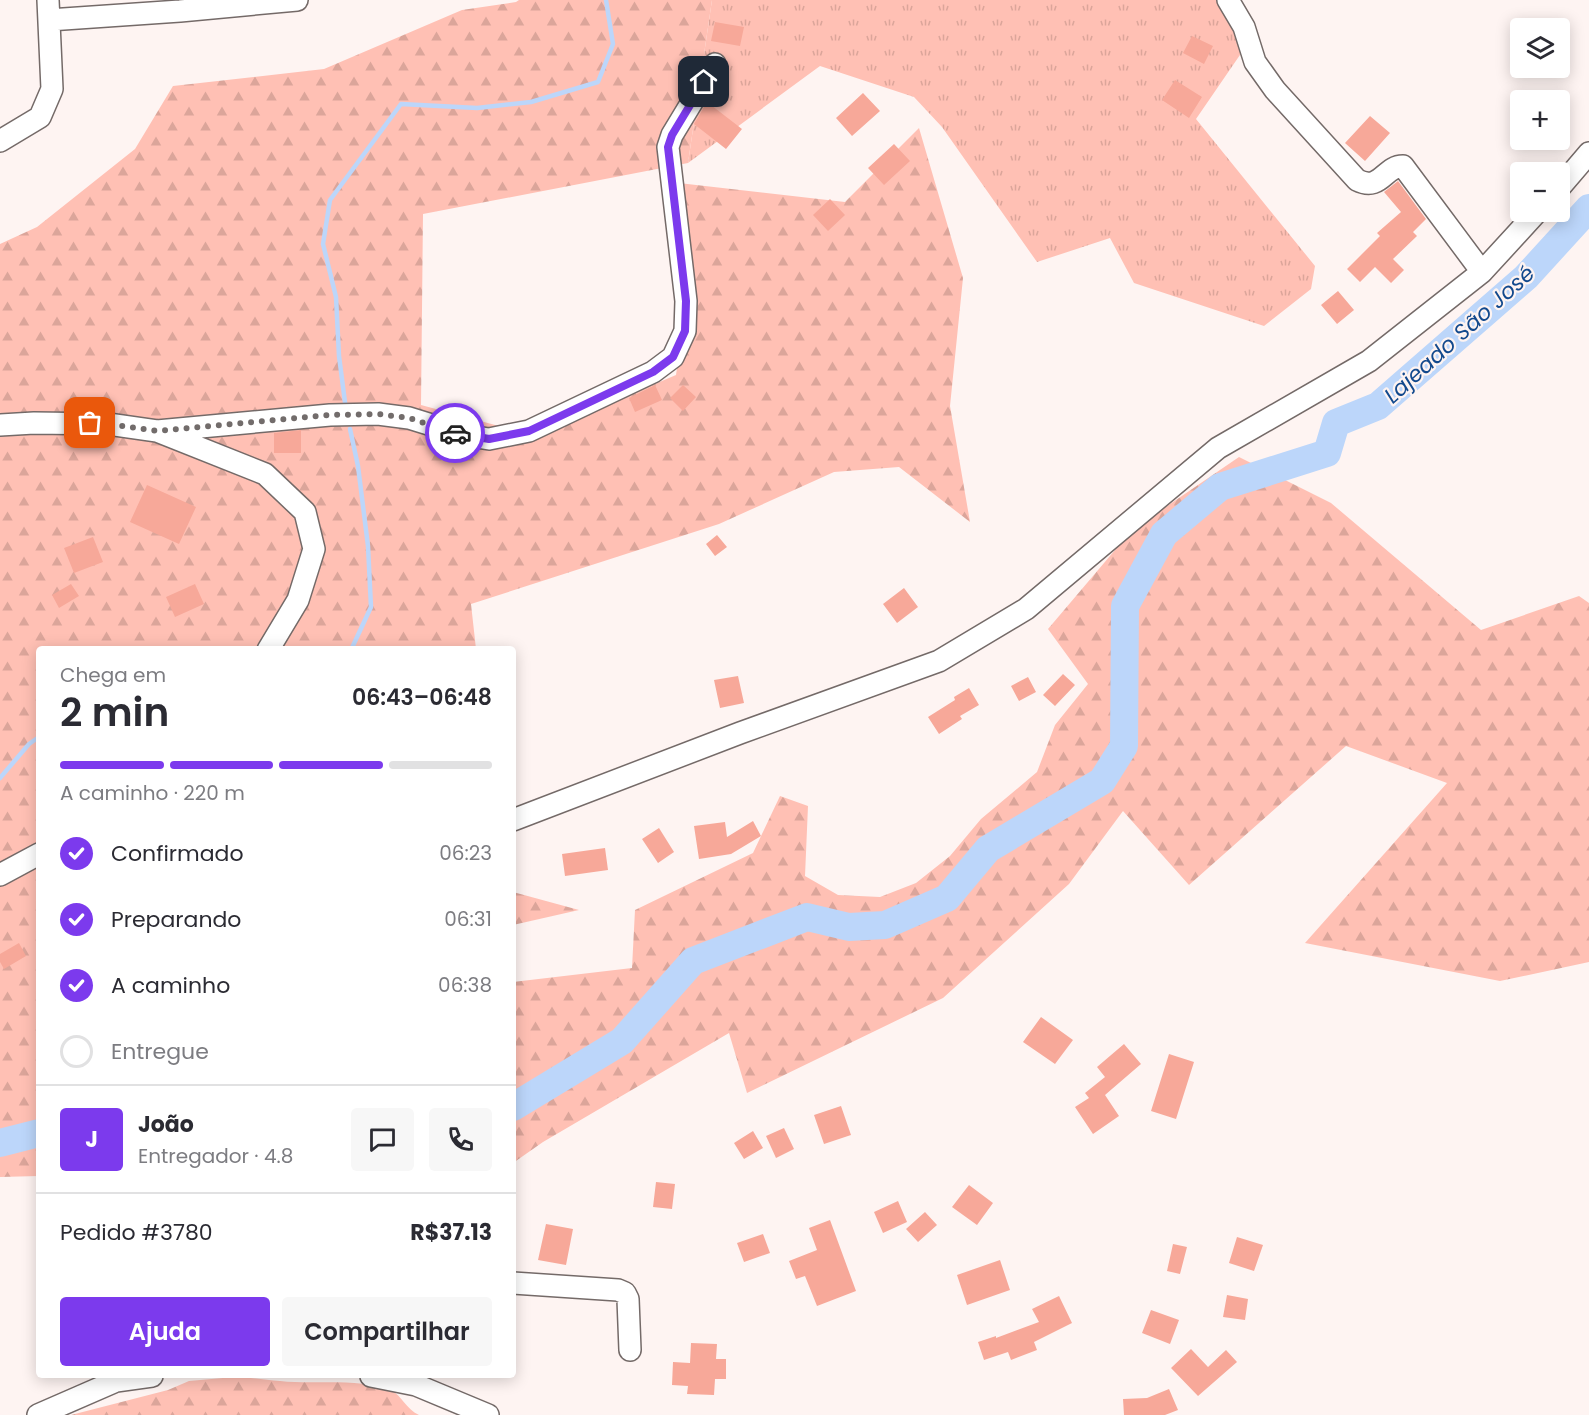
<!DOCTYPE html>
<html lang="pt">
<head>
<meta charset="utf-8">
<style>
	body { margin:0; font-family:Poppins,sans-serif; background:#f7f7f7; color:#2b2b33; height:100vh; display:flex; flex-direction:column; font-size:22px; white-space:nowrap }
	* { box-sizing:border-box; margin:0 }
	p { font-size:20px; color:#7c7c81 }
	.icon { flex:none; width:33px; height:33px; fill:none; stroke:currentColor; stroke-width:2; stroke-linecap:round; stroke-linejoin:round }
	.map { position:relative; flex:1; overflow:hidden }
	.side { position:absolute; left:36px; top:646px; width:480px; height:732px; display:flex; flex-direction:column; background:#fff; border-radius:6px; box-shadow:0 3px 15px #0003 }
	.side>* { flex:none }
	.fabs { position:absolute; left:1510px; top:18px; display:grid; gap:12px }
	.fabs a { display:grid; place-items:center; width:60px; height:60px; border-radius:6px; background:#fff; box-shadow:0 3px 15px #0003; font-size:30px }
	.pin { position:absolute; display:grid; place-items:center; width:51px; height:51px; color:#fff; margin:-26px; border-radius:12px; box-shadow:0 3px 9px #0006 }
	.courier { position:absolute; display:grid; place-items:center; width:60px; height:60px; margin:-30px; border:4px solid #7c3aed; border-radius:50%; background:#fff; color:#222; box-shadow:0 2px 8px #0007 }
	.headline em { font-style:normal; font-weight:600 }
	.headline div { display:flex; flex-direction:column-reverse }
	.headline { display:flex; align-items:center; justify-content:space-between; height:102px; padding:0 24px }
	h1 { font-size:39px; font-weight:600; line-height:45px }
	.bar { display:grid; grid-template-columns:repeat(4,1fr); gap:9px 6px; align-content:center; height:72px; padding:0 24px }
	.bar i { height:8px; border-radius:4px; background:#e1e1e2 }
	.bar .selected { background:#7c3aed }
	.bar p { grid-column:span 4 }
	.line { display:flex; align-items:center; gap:15px; padding:0 24px; border-top:2px solid #e1e1e2 }
	.line div { flex:1 }
	.round { display:grid; place-items:center; flex:none; width:63px; height:63px; border-radius:6px; background:#f7f7f7 }
	ol { padding:0 24px; list-style:none }
	li { display:flex; align-items:center; gap:18px; height:66px }
	li p { margin-inline-start:auto }
	li .icon { padding:6px; border-radius:50%; background:#7c3aed; color:#fff; stroke-width:4 }
	li:last-child { color:#7c7c81 }
	li i { width:33px; height:33px; border:3px solid #e1e1e2; border-radius:50% }
	.action { display:flex; gap:12px; margin-top:auto; padding:12px 24px }
	.action a { flex:1; height:69px; border-radius:6px; background:#7c3aed; color:#fff; font-size:24px; font-weight:600; line-height:69px; text-align:center }
	.action a+a { background:#f7f7f7; color:#2b2b33 }
	.map>svg:first-child { display:block }
	.grass { fill:url(#grass-tufts) }
	.forest { fill:url(#forest-firs) }
	.lines { fill:none; stroke-linecap:round; stroke-linejoin:round }
	.stream { stroke:#bcd6fa; stroke-width:4.5 }
	.river { stroke:#bcd6fa; stroke-width:28 }
	.building { fill:#f7a899 }
	.minor-casing { stroke:#746a68; stroke-width:24 }
	.minor { stroke:#fff; stroke-width:21 }
	.done { stroke:#726c6b; stroke-width:6; stroke-dasharray:0 10.8 }
	.route { stroke:#7c3aed; stroke-width:8 }
	.labels { text-anchor:middle; stroke-width:4.5; stroke-linejoin:round; paint-order:stroke }
	.water-label { font-size:22px; font-style:italic; fill:#12498d; stroke:#fef4f2 }
</style>
</head>
<body>
<div class="map">
<svg width="1589" height="1415" viewBox="0 0 1589 1415">
	<defs>
		<pattern id="grass-tufts" width="24" height="20" patternUnits="userSpaceOnUse" patternTransform="scale(1.5)"><rect width="24" height="20" fill="#ffc0b4"/><path d="M3 7l-1-3M5 7V3M7 7l1-3M15 17l-1-3M17 17v-4M19 17l1-3" fill="none" stroke="#dba59a"/></pattern>
		<pattern id="forest-firs" width="22" height="20" patternUnits="userSpaceOnUse" patternTransform="scale(1.5)"><rect width="22" height="20" fill="#ffc0b4"/><path d="M5 1l3.5 6h-7zM16 11l3.5 6h-7z" fill="#dba59a"/></pattern>
	</defs>
	<rect width="100%" height="100%" fill="#fef4f2"/>
	<path class="grass" d="M712,0H1233L1242,52L1196,119L1315,266L1311,289L1264,326L1134,283L1110,238L1037,262L942,127L914,97L820,66L688,163Z"/>
	<path class="forest" d="M519,0H712L688,163L423,214L421,405L529,434L622,398L676,375L684,319L670,182L845,202L919,128L963,278L950,406L970,522L899,467L834,472L719,524L471,604L476,649L39,650V1176L0,1177V244L37,227L135,149L173,86L324,69L462,10L516,2Z
		M1239,457L1331,503L1481,630L1579,596L1589,603V962L1500,981L1305,943L1447,783L1346,746L1189,885L1123,811L1069,884L943,998L747,1093L729,1033L543,1142L513,1163V982L632,968L635,910L753,853L780,796L808,806L805,876L838,895L880,897L916,883L950,856L981,819L1037,772L1055,725L1088,684L1048,629L1132,530Z
		M513,892L579,910L513,925Z
		M234,1377C250,1377 265,1380 280,1381C315,1385 360,1377 392,1391C401,1395 406,1409 419,1415H71L168,1390L189,1381Z"/>
	<g class="lines">
		<path class="stream" d="M346,410L339,356L336,297L323,244L330,200L401,104L477,108L531,102L598,82L613,44L606,0
			M350,429L358,466L368,546L371,607L351,650
			M0,778L29,744L39,737"/>
		<path class="river" d="M513,1107L622,1041L693,961L807,917L849,927L885,925L947,898L988,849L1102,781L1124,746L1125,606L1164,534L1220,487L1327,453L1336,423L1378,406L1526,277L1589,208
			M0,1143L39,1133"/>
	</g>
	<path class="building" d="M715,22L744,27L740,46L711,41Z
		M1192,36L1213,46L1204,64L1183,53Z
		M1175,80L1202,97L1189,118L1162,100Z
		M863,93L880,111L852,136L836,118Z
		M707,102L742,129L726,149L694,124Z
		M1370,116L1390,133L1365,161L1345,143Z
		M894,144L910,161L884,185L868,168Z
		M1398,181L1426,219L1413,232L1417,236L1393,259L1404,270L1391,283L1375,267L1360,282L1347,269L1380,236L1377,233L1401,212L1384,192Z
		M830,199L845,215L828,231L813,215Z
		M1338,291L1354,310L1337,324L1321,305Z
		M655,385L662,400L635,412L629,398Z
		M683,385L696,397L683,411L670,398Z
		M301,430V453H274V433Z
		M147,485L196,507L179,544L130,522Z
		M717,535L727,547L715,556L706,544Z
		M93,537L103,562L74,573L64,548Z
		M71,584L79,596L59,608L52,595Z
		M195,584L204,604L175,617L166,597Z
		M904,588L918,607L897,623L883,604Z
		M1063,674L1075,685L1055,706L1043,695Z
		M738,676L744,703L720,708L714,680Z
		M1028,677L1036,692L1019,701L1011,686Z
		M969,688L979,705L960,716L962,719L939,734L928,717L955,700L954,697Z
		M753,821L761,836L731,854L699,859L694,826L725,822L727,837Z
		M659,828L674,852L658,863L642,839Z
		M605,848L608,870L565,876L562,854Z
		M19,943L26,956L4,969L0,962V954Z
		M1041,1017L1073,1040L1055,1064L1023,1042Z
		M1124,1044L1141,1064L1105,1095L1119,1116L1093,1134L1075,1107L1089,1098L1085,1093L1105,1077L1097,1067Z
		M1169,1054L1194,1062L1176,1119L1151,1111Z
		M841,1106L851,1135L824,1144L814,1115Z
		M784,1128L794,1149L776,1158L766,1136Z
		M753,1131L763,1148L744,1159L734,1143Z
		M656,1182L675,1184L672,1209L653,1207Z
		M969,1185L993,1203L977,1225L952,1207Z
		M898,1201L907,1222L883,1233L874,1212Z
		M925,1212L937,1225L918,1242L906,1229Z
		M830,1220L856,1291L817,1306L805,1276L796,1279L789,1261L817,1250L809,1228Z
		M546,1224L573,1229L566,1265L538,1260Z
		M763,1234L770,1253L744,1262L737,1243Z
		M1237,1237L1263,1245L1254,1271L1229,1263Z
		M1173,1244L1187,1247L1180,1274L1167,1271Z
		M1000,1260L1010,1290L967,1305L957,1275Z
		M1227,1295L1248,1299L1245,1320L1223,1317Z
		M1059,1296L1072,1323L1034,1342L1037,1350L1011,1360L1008,1352L984,1360L978,1342L996,1336V1338L1039,1322L1032,1309Z
		M1151,1310L1179,1320L1170,1344L1142,1333Z
		M691,1343L717,1344L716,1359H726V1379H715L714,1395L687,1394L688,1386L672,1385L673,1362L690,1363Z
		M1191,1349L1208,1367L1226,1350L1237,1362L1198,1396L1171,1368Z
		M1169,1389L1178,1410L1165,1415H1124L1123,1399L1147,1398Z"/>
	<g class="lines">
		<defs>
			<path id="minor" d="M1228,0L1244,27L1255,62L1275,90L1357,180C1381,192 1384,166 1403,166L1482,272
				M49,20L180,11L297,0
				M0,141L40,117L52,89L48,0
				M1560,187L1589,153
				M0,425L34,423L108,424L157,431L265,474L305,512L314,549L298,600L268,650
				M157,431L330,415L378,414L409,418L464,435L489,439L529,431L653,372L673,357L685,331L686,301L668,147L672,135L715,64
				M513,820L740,733L939,661L1026,609L1218,448L1369,361L1482,272L1537,212
				M0,875L39,854
				M513,1283L618,1290L625,1293L628,1299L630,1350
				M371,1376L416,1385L488,1415
				M38,1415L116,1381L152,1376"/>
		</defs>
		<use href="#minor" class="minor-casing"/>
		<use href="#minor" class="minor"/>
	</g>
	<g class="lines">
		<path class="done" d="M90,423L108,424L157,431L330,415L378,414L409,418L455,433"/>
		<path class="route" d="M455,433L489,439L529,431L653,372L673,357L685,331L686,301L668,147L672,135L704,82"/>
	</g>
	<g class="labels">
		<g class="water-label">
			<text transform="translate(1459 334) rotate(-42)" y="8">Lajeado São José</text>
		</g>
	</g>
</svg>
<div class="fabs">
<a><svg class="icon" aria-label="layers" viewBox="0 0 24 24"><path d="M12 4l9 5-9 5-9-5zM3 14l9 5 9-5"/></svg></a>
<a>+</a>
<a>−</a>
</div>
<div class="pin" style="left:90px;top:423px;background:#ea580c"><svg class="icon" aria-label="bag" viewBox="0 0 24 24"><path d="M5 8h14l-1 12H6zM9 8a3 3 0 0 1 6 0"/></svg></div>
<div class="pin" style="left:704px;top:82px;background:#1f2937"><svg class="icon" aria-label="home" viewBox="0 0 24 24"><path d="M3 11l9-7 9 7M6 9v11h12V9"/></svg></div>
<div class="courier" style="left:455px;top:433px"><svg class="icon" aria-label="car" viewBox="0 0 24 24"><path d="M5 17H2v-5l4-1 3-4h7l3 4 3 1v5h-3M9 17h6M6 11h13"/><circle cx="7" cy="17" r="2"/><circle cx="17" cy="17" r="2"/></svg></div>
<section class="side">
<div class="headline"><div><h1>2 min</h1><p>Chega em</p></div><em>06:43–06:48</em></div>
<div class="bar"><i class="selected"></i><i class="selected"></i><i class="selected"></i><i></i><p>A caminho · 220 m</p></div>
<ol>
<li><svg class="icon" aria-label="check" viewBox="0 0 24 24"><path d="M5 12l5 5 9-10"/></svg>Confirmado<p>06:23</p></li>
<li><svg class="icon" aria-label="check" viewBox="0 0 24 24"><path d="M5 12l5 5 9-10"/></svg>Preparando<p>06:31</p></li>
<li><svg class="icon" aria-label="check" viewBox="0 0 24 24"><path d="M5 12l5 5 9-10"/></svg>A caminho<p>06:38</p></li>
<li><i></i>Entregue</li>
</ol>
<div class="line" style="height:108px"><b class="round" style="background:#7c3aed;color:#fff">J</b><div><b>João</b><p>Entregador · 4.8</p></div><a class="round"><svg class="icon" aria-label="chat" viewBox="0 0 24 24"><path d="M4 5h16v11H9l-5 4z"/></svg></a><a class="round"><svg class="icon" aria-label="phone" viewBox="0 0 24 24"><path d="M5 4h4l2 5-3 2q2 4 5 5l2-3 5 2v4C11 20 4 13 5 4z"/></svg></a></div>
<div class="line" style="height:78px"><div>Pedido #3780</div><b>R$37.13</b></div>
<div class="action"><a>Ajuda</a><a>Compartilhar</a></div>
</section>
</div>
</body>
</html>
